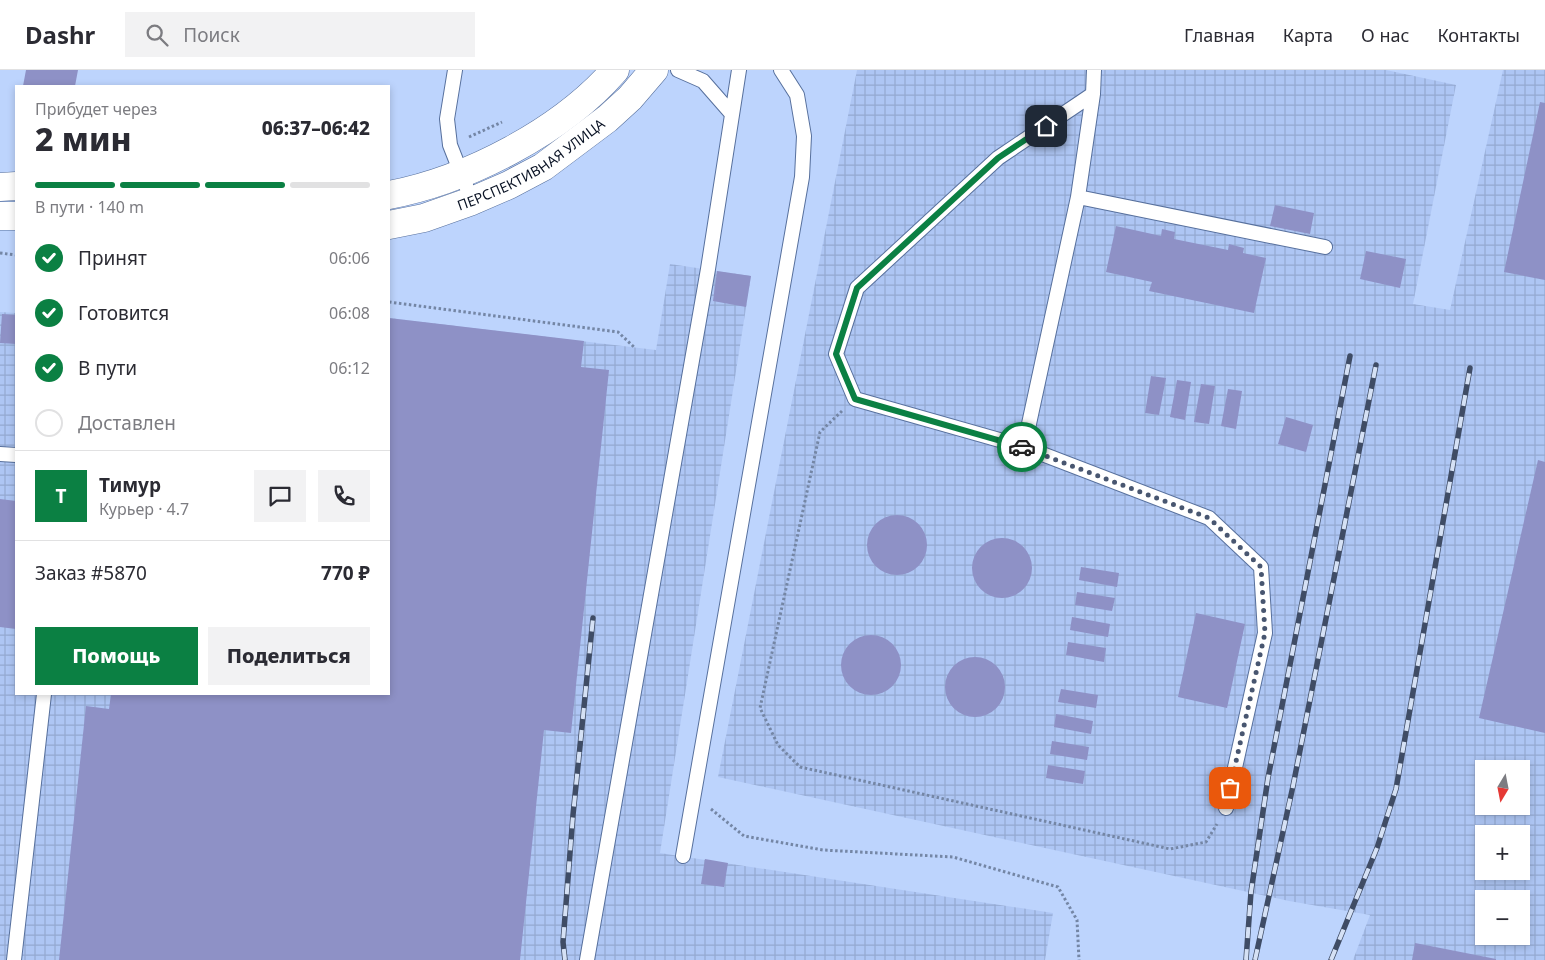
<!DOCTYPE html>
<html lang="ru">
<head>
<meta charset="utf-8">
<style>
	body { margin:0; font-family:"Noto Sans",sans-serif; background:#f2f2f3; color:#2b2b33; height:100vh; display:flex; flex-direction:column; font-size:19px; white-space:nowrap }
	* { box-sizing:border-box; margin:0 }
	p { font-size:16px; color:#7c7c81 }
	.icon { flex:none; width:28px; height:28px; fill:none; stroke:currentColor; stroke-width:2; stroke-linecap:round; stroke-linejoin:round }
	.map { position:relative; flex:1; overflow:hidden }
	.drawer { position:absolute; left:15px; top:15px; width:375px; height:610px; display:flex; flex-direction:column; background:#fff; border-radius:0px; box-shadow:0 2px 8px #0003 }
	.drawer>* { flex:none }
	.needle { width:32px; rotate:190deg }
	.controls { position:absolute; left:1475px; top:690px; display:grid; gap:10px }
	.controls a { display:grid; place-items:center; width:55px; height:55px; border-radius:0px; background:#fff; box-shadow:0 2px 8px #0003; font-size:25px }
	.pin { position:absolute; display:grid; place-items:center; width:42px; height:42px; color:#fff; margin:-21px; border-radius:10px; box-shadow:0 2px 8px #0006 }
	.courier { position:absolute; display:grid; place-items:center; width:50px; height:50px; margin:-25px; border:4px solid #0b8043; border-radius:50%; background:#fff; color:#222; box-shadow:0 1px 6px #0007 }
	.summary em { font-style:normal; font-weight:800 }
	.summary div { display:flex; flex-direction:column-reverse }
	.summary { display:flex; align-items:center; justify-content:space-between; height:85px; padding:0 20px }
	h1 { font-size:32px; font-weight:800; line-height:38px }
	.bar { display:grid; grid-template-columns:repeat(4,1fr); gap:8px 5px; align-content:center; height:60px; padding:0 20px }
	.bar i { height:6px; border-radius:4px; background:#e1e1e2 }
	.bar .active { background:#0b8043 }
	.bar p { grid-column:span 4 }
	.line { display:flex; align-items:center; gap:12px; padding:0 20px; border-top:1px solid #e1e1e2 }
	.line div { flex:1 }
	.round { display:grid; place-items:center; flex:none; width:52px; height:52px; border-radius:0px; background:#f2f2f3 }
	ol { padding:0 20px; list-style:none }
	li { display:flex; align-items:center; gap:15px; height:55px }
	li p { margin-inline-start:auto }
	li .icon { padding:5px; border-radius:50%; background:#0b8043; color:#fff; stroke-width:4 }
	li:last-child { color:#7c7c81 }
	li i { width:28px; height:28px; border:2px solid #e1e1e2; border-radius:50% }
	.button { display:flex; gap:10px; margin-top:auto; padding:10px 20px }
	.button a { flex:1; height:58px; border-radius:0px; background:#0b8043; color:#fff; font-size:20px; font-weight:800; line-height:58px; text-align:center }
	.button a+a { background:#f2f2f3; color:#2b2b33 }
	header { display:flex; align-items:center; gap:30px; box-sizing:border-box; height:70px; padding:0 25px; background:#fff; border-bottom:1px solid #e1e1e2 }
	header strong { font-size:24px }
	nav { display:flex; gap:28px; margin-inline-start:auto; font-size:18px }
	.search { width:350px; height:45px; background:#f2f2f3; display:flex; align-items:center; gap:12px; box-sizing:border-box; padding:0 18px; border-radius:0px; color:#7c7c81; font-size:19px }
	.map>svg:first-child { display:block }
	.industrial { fill:url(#industrial-grid); fill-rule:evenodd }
	.building { fill:#8e91c6 }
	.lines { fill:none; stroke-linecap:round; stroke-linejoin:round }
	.lane-casing { stroke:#57709d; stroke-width:16 }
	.primary-casing { stroke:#57709d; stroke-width:29 }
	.path { stroke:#7486a5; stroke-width:3; stroke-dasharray:2.5 2.5; stroke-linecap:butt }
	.lane { stroke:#fff; stroke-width:14 }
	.primary { stroke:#fff; stroke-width:28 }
	.rail-casing { stroke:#3f4c65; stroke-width:5.5 }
	.rail { stroke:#d5e1f5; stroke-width:4; stroke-dasharray:11; stroke-linecap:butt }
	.done { stroke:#485670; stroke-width:5; stroke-dasharray:0 9 }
	.route { stroke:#0b8043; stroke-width:6 }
	.labels { text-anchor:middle; stroke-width:4; stroke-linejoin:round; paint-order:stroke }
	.street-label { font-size:14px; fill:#091224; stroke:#d5e1f5 }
</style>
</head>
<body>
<header>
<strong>Dashr</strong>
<div class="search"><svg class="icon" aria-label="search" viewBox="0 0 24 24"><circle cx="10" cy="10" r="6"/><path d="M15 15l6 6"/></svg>Поиск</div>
<nav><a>Главная</a><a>Карта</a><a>О нас</a><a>Контакты</a></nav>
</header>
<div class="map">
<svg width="1545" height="890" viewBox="0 0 1545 890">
	<defs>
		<pattern id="industrial-grid" width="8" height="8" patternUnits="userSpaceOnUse" patternTransform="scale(1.25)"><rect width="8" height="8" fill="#aec6f4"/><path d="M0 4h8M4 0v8" fill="none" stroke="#94a9d1"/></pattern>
	</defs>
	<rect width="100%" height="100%" fill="#bdd4fd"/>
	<path class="industrial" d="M857,0H1386L1456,15L1413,234L1450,240L1503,0H1545V890H1353L1370,845L1289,831L718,707ZM1484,699H1521V736H1484ZM1484,764H1521V801H1484ZM1484,829H1521V866H1484Z
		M670,194L751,206L660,783L1053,843L1045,890H0V242L16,243V624H389V248L656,280Z"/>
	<path class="building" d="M26,0H78L75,16H23Z
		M1540,32L1545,33V210L1504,202Z
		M1275,135L1314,143L1310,164L1270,156Z
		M1116,156L1161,166L1162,159L1175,162L1174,169L1228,180L1229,174L1244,178L1243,183L1266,188L1254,243L1149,221L1152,212L1106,202Z
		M1366,181L1406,189L1400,218L1360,209Z
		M717,201L751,206L746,237L713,231Z
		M2,244L16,245V274L0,273Z
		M389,248L584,271L581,297L609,300L571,663L544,660L520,890H59L86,636L109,639L111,624H389Z
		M1151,306L1166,308L1159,345L1145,343Z
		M1177,310L1191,312L1185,350L1170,347Z
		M1201,314L1215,316L1209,354L1194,352Z
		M1228,319L1242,321L1236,359L1221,356Z
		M1286,347L1313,355L1306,382L1278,374Z
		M1538,390L1545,392V663L1479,648Z
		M0,429L16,431V559L0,557Z
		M867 475a30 30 0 1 1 60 0a30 30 0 1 1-60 0Z
		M972 498a30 30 0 1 1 60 0a30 30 0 1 1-60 0Z
		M1081,497L1119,503L1117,517L1079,510Z
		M1077,522L1115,528L1112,541L1075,535Z
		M1196,543L1245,554L1227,638L1178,627Z
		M1072,547L1110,554L1108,567L1070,560Z
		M841 595a30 30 0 1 1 60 0a30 30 0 1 1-60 0Z
		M1068,572L1106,578L1104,592L1066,585Z
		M945 617a30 30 0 1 1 60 0a30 30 0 1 1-60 0Z
		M1061,619L1098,625L1096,638L1058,632Z
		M1056,644L1093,651L1091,664L1054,657Z
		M1052,671L1089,677L1087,690L1050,684Z
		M1048,695L1085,701L1083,714L1046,708Z
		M705,789L728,793L724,817L701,814Z
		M1415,873L1496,889V890H1412Z"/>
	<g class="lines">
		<defs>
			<path id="lane" d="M455,0L447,49L450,75L472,131
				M678,0L703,11L731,43
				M1093,24L998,88L857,218L836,284L855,329L1024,377L1209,448L1261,497L1265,563L1226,738
				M1078,127L1325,177
				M1024,377L1078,127L1093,24L1094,0
				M0,384L16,385
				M683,786L802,107L804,66L797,25L781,0
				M14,890L44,624
				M587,890L708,199L739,0"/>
			<g id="primary">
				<path d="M0,117L16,116"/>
				<path d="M389,125C468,110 562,61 615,0"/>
				<path d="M0,146H16"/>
				<path id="s1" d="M389,155L424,148L472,131L509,115L543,97L607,49L630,28L654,0"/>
			</g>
		</defs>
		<use href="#lane" class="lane-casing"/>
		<use href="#primary" class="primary-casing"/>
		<path class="path" d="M469,67L502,52
			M0,183L16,185
			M389,232L618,262L634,277
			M842,341L820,362L760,638L778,675L800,697L1170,779L1206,772L1217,754
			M711,739L744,766L823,780L953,787L1058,817L1077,850L1079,890"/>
		<use href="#lane" class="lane"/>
		<use href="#primary" class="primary"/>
		<defs>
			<path id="rail" d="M565,890L563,872L573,745L593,548
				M1246,890L1251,822L1268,708L1350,286
				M1255,890L1293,716L1376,295
				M1331,890L1377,778L1396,719L1470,298"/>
		</defs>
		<use href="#rail" class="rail-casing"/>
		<use href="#rail" class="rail"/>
	</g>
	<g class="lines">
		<path class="done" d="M1022,377L1209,448L1261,497L1265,563L1230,718"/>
		<path class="route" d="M1022,377L855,329L836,284L857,218L998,88L1046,56"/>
	</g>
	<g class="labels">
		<g class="street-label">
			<text dy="5" stroke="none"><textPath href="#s1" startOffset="156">ПЕРСПЕКТИВНАЯ УЛИЦА</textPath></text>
		</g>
	</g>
</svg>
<div class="controls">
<a><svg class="needle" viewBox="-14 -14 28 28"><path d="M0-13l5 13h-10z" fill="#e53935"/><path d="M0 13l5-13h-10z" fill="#7c7c81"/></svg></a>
<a>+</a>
<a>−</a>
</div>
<div class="pin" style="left:1230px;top:718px;background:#ea580c"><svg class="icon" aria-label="bag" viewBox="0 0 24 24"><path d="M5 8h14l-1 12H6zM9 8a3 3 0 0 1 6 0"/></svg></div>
<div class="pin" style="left:1046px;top:56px;background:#1f2937"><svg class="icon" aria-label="home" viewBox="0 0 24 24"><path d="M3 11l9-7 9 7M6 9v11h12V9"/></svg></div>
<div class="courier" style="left:1022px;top:377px"><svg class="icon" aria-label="car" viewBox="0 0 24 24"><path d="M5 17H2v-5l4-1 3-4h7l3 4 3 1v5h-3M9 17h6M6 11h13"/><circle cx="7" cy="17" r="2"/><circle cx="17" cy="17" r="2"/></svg></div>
<section class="drawer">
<div class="summary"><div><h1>2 мин</h1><p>Прибудет через</p></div><em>06:37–06:42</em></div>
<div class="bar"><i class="active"></i><i class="active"></i><i class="active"></i><i></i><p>В пути · 140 m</p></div>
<ol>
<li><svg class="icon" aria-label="check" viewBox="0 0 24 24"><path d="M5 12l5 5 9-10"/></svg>Принят<p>06:06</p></li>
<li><svg class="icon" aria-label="check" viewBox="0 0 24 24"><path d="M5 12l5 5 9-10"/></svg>Готовится<p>06:08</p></li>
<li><svg class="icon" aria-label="check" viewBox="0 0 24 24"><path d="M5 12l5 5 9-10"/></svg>В пути<p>06:12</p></li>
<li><i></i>Доставлен</li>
</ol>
<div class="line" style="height:90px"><b class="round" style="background:#0b8043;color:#fff">Т</b><div><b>Тимур</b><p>Курьер · 4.7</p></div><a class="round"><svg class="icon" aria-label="chat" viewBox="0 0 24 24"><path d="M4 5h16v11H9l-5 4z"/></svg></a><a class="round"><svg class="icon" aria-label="phone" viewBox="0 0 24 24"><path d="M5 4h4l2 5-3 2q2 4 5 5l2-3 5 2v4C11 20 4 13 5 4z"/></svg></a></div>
<div class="line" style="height:65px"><div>Заказ #5870</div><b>770 ₽</b></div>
<div class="button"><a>Помощь</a><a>Поделиться</a></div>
</section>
</div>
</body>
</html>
